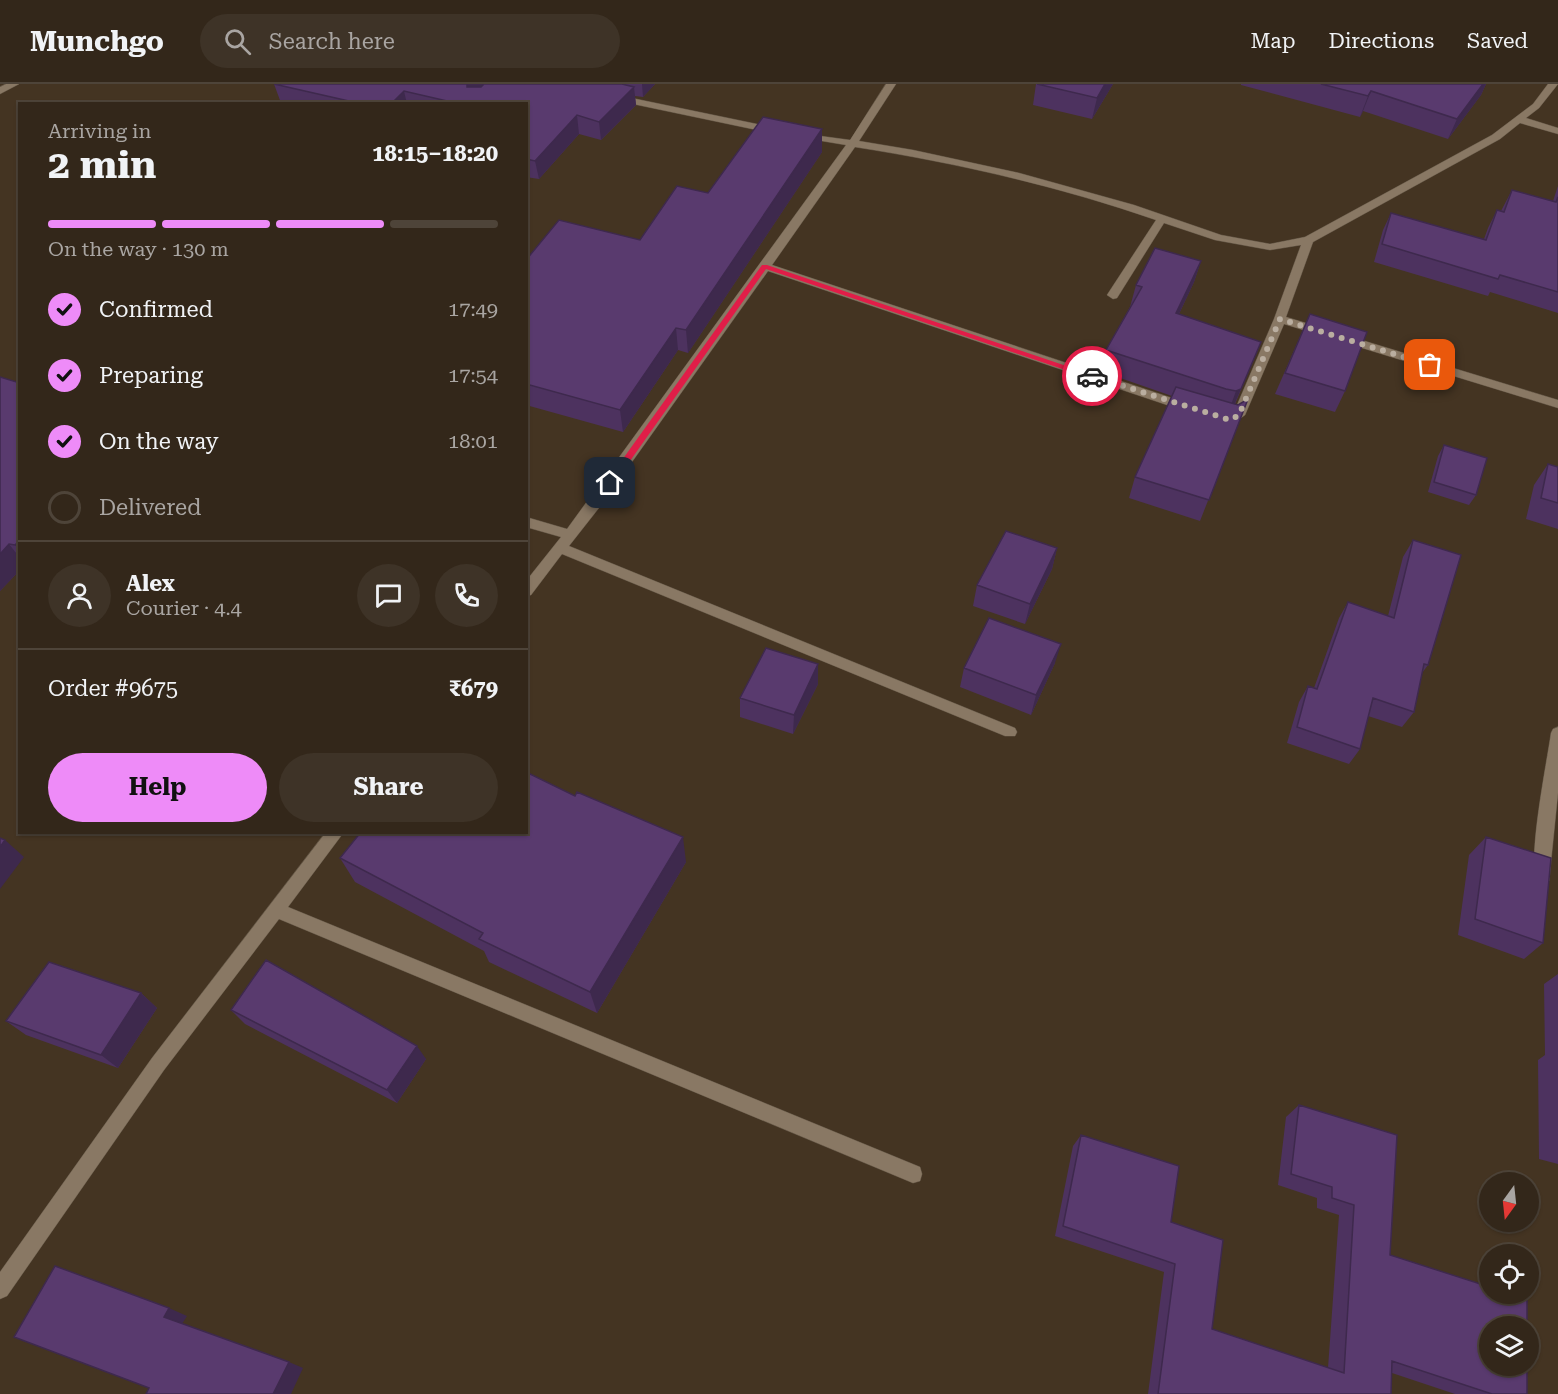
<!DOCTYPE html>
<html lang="en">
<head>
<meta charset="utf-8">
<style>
	body { margin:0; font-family:"Roboto Serif",serif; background:#3e3327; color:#f1f3f6; height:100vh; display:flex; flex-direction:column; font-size:22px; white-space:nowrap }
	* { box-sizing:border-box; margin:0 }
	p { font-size:20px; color:#a9a5a2 }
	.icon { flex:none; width:33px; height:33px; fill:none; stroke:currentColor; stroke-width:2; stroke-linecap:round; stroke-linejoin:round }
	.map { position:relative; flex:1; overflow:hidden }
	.details { position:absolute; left:18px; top:18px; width:510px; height:732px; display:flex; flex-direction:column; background:#33271a; border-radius:0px; box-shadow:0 2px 4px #0004,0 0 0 2px #4e4439 }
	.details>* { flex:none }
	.needle { width:39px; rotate:195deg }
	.tools { position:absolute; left:1479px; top:1088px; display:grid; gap:12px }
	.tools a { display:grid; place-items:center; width:60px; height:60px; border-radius:50%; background:#33271a; box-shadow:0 2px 4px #0004,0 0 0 2px #4e4439; font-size:30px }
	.pin { position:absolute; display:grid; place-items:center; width:51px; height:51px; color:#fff; margin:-26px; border-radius:12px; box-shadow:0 3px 9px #0006 }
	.courier { position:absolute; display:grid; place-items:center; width:60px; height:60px; margin:-30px; border:4px solid #e11d48; border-radius:50%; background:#fff; color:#222; box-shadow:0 2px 8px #0007 }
	.head em { font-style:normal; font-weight:700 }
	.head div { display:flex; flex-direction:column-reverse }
	.head { display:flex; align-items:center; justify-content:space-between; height:102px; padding:0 30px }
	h1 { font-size:39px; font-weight:700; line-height:45px }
	.bar { display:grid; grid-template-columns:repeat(4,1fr); gap:9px 6px; align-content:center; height:72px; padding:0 30px }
	.bar i { height:8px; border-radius:4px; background:#4e4439 }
	.bar .current { background:#ee8bf8 }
	.bar p { grid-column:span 4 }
	.line { display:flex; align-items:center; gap:15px; padding:0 30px; border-top:2px solid #4e4439 }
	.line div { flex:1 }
	.round { display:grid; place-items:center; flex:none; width:63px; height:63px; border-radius:32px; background:#3e3327 }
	ol { padding:0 30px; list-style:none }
	li { display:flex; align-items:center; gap:18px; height:66px }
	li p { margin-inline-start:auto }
	li .icon { padding:6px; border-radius:50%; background:#ee8bf8; color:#111; stroke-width:4 }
	li:last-child { color:#a9a5a2 }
	li i { width:33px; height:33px; border:3px solid #4e4439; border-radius:50% }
	.action { display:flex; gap:12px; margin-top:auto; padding:12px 30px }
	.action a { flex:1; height:69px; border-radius:36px; background:#ee8bf8; color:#111; font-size:24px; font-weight:700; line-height:69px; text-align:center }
	.action a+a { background:#3e3327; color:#f1f3f6 }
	header { display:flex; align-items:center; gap:36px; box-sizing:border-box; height:84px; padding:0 30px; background:#33271a; border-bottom:2px solid #4e4439 }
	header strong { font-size:28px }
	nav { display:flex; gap:33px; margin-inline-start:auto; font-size:21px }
	.search { width:420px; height:54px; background:#3e3327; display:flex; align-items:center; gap:15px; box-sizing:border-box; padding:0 21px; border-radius:33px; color:#a9a5a2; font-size:22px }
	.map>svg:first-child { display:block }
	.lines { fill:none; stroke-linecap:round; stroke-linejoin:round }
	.street-casing { stroke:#605343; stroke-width:1 }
	.street { fill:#897864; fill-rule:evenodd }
	.wall { fill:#4d325f }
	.shaded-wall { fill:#3e294d }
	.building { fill:#593a6e; stroke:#3e294d; stroke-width:1.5 }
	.route { fill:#e11d48 }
	.done { stroke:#baaea0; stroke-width:6; stroke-dasharray:0 10.8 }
</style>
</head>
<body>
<header>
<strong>Munchgo</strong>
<div class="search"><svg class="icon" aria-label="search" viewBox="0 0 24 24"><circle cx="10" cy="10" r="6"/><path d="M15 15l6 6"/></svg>Search here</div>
<nav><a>Map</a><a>Directions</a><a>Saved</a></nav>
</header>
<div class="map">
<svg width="1558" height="1310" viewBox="0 0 1558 1310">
	<rect width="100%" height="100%" fill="#443422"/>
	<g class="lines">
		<defs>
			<path id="street" d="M6,0H19L0,10V3Z
				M886,0H896L859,57L913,66L1019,89L1134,121L1221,151L1270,160L1305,153L1492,51L1533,20L1548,0H1558L1539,24L1526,34L1558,44V50L1520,39L1500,55L1313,158L1286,233L1558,316V324L1284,240L1245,331L1238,336H1230L1228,333L1234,328L1274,235L1301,161L1270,166L1215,156L1164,139L1117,214L1113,215L1107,211L1156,136C1058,102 957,79 855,63L772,181L1193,321V327H1185L768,187L602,420L569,462L1015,644L1017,648L1015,652H1005L562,470L531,511L526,512V497L561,453L526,443V433L567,445L846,61L798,53V49L850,56Z
				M617,11L776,44L781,47L776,50L614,16V12Z
				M1558,643V709L1549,797L1543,799L1537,797C1527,775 1547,678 1551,649L1553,645Z
				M326,748H344L288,823L920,1083L922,1090L920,1097L913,1099L279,835L164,986L7,1212L0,1215V1188L152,974Z"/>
		</defs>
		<use href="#street" class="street-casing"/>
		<use href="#street" class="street"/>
	</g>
	<path class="wall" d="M274,0H655L643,13L635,12L636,21L601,56L579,50L539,95L526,93V20H285L281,19Z
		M1036,0H1113L1092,35L1033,21Z
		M1241,0H1486L1481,11L1448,55L1363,27L1360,33L1241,1Z
		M822,45V68L688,269L678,266L623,348L526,321V176L640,156L708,109Z
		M1558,102V229L1490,208L1488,212L1374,178L1383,146L1391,129L1484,155L1488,144L1497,126L1501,127L1512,106L1553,117Z
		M1201,177L1194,198L1179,230L1261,258L1235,320L1238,321L1248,315L1200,437L1129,414L1135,393L1172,312L1100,287L1106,266L1130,223L1136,201Z
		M1310,230L1345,307L1335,328L1275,310Z
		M0,293L20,299V486L0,507Z
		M1444,361L1476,411L1469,421L1428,408L1438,372Z
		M1548,380L1558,383V445L1526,435L1534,401Z
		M1413,456L1428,581L1422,589L1414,628L1402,643L1368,632L1360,665L1349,680L1287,659L1299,618L1308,602L1314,604L1339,534L1348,518L1388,532L1403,473Z
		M1057,464L1052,485L1025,540L973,522L977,501Z
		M1055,579L1031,631L960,603L964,584Z
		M818,600L793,650L740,633V614Z
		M1486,753L1543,859L1524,875L1458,851L1469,771Z
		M340,774L686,778L597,929L489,878L484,867L355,798Z
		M1558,890V1080L1539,1075L1538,976L1545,971L1544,900Z
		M141,909L157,924L118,984L26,951L6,937Z
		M231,926L426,975L397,1019L245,940Z
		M1299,1021L1390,1171L1527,1310H1455L1392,1289L1391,1310H1148L1164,1188L1055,1152L1073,1062L1081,1051L1171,1138L1212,1245L1328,1284L1339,1131L1317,1124V1114L1278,1101L1286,1033Z"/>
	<path class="shaded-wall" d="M467,0H490L470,18Z
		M642,0H655L643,13Z
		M1105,0H1113L1092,35L1097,14Z
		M1483,0H1486L1481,11L1448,55L1457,35Z
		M634,3L636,21L601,56L599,38Z
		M404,7L407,20H391Z
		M1371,7L1363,27L1360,33L1368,12Z
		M577,31L579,50L539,95L535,77Z
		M822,45V68L688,269L686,246Z
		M1201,177L1194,198L1169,251L1176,229Z
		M676,244L678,266L623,348L620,326Z
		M1261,258L1232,326L1228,329L1236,307Z
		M526,441L529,451L526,455Z
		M20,456V468L15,461Z
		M9,460L20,474V486L0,507V470Z
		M1057,464L1052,485L1025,540L1030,520Z
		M1061,560L1055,579L1031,631L1036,611Z
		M818,580V600L793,650L794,631Z
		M683,753L686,778L597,929L590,908Z
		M5,756L24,773L0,805V763Z
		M141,909L157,924L118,984L101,971Z
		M417,962L426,975L397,1019L387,1006Z
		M169,1224L187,1232L182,1240L164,1233Z
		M289,1278L303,1284L291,1310H273Z"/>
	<path class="building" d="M274,0H467V3H481L484,0H622L634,3L599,38L577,31L535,77L526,75V20H460L404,7L391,20H362Z
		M1037,0H1105L1097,14Z
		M1321,0H1483L1457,35L1371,7L1368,12Z
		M763,33L822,45L686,246L676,244L620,326L526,300V176L559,136L640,156L677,102L708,109Z
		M1512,106L1556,118L1558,113V208L1500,191L1498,195L1382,160L1391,129L1486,156L1497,126L1504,128Z
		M1155,164L1201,177L1176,229L1261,258L1241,305L1236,307L1226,305L1106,266L1142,203L1136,201Z
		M1310,230L1367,248L1345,307L1285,289Z
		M0,293L20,299V456L15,461L9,460L0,470Z
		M1176,303L1238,321L1248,315L1209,416L1135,393Z
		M1444,361L1487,374L1476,411L1434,398Z
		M1548,380L1558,383V419L1541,414Z
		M1006,447L1057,464L1030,520L977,501Z
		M1413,456L1461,471L1428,581L1424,580L1414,628L1373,614L1360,665L1297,643L1308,602L1317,605L1348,518L1394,534Z
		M989,534L1061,560L1036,611L964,584Z
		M766,564L818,580L794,631L740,614Z
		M526,688L575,712L577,708L683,753L590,908L479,855L483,849L340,774L361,748H526Z
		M1486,753L1551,774L1543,859L1475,835Z
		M0,754L5,756L0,763Z
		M266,876L417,962L387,1006L231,926Z
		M49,878L141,909L101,971L6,937Z
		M1299,1021L1397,1051L1390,1171L1490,1203V1209H1508L1527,1215V1242H1490V1281H1527V1310H1492L1392,1277L1391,1310H1158L1175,1180L1063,1142L1081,1051L1179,1082L1171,1138L1223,1156L1212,1245L1344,1289L1354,1121L1332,1114V1103L1291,1090Z
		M55,1182L169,1224L164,1233L289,1278L273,1310H146L149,1304L14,1253Z"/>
	<path class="route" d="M762,181H767L1096,292L1089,294L766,185L613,401H607V397Z"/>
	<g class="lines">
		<path class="done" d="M1092,292L1230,336L1239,331L1280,235L1430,281"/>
	</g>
</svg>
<div class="tools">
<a><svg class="needle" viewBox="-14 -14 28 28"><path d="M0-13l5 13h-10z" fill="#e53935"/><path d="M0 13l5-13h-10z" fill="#a9a5a2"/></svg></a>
<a><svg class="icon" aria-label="locate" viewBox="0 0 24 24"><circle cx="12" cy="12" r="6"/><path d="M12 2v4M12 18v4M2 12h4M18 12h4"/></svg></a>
<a><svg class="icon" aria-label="layers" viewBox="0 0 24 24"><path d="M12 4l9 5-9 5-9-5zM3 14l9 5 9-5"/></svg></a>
</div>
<div class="pin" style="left:1430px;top:281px;background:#ea580c"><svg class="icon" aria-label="bag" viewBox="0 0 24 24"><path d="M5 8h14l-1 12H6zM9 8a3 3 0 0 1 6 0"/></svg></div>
<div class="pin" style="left:610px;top:399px;background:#1f2937"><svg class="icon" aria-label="home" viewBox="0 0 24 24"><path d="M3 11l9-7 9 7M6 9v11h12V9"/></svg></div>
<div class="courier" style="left:1092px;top:292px"><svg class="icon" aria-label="car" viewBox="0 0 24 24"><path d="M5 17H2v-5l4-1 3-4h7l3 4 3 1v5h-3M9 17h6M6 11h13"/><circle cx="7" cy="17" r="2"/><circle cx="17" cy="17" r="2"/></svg></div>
<section class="details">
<div class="head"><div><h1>2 min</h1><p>Arriving in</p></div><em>18:15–18:20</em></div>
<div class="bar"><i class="current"></i><i class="current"></i><i class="current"></i><i></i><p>On the way · 130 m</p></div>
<ol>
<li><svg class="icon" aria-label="check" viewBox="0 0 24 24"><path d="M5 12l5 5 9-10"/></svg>Confirmed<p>17:49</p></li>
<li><svg class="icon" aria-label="check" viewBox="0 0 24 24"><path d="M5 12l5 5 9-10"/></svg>Preparing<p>17:54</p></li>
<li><svg class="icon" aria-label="check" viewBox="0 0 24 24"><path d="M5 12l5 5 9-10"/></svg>On the way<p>18:01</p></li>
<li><i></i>Delivered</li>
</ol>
<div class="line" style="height:108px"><a class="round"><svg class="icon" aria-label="person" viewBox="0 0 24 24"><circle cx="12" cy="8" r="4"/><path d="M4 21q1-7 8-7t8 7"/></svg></a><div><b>Alex</b><p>Courier · 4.4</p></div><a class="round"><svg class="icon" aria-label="chat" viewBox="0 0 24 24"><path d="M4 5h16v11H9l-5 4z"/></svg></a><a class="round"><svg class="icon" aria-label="phone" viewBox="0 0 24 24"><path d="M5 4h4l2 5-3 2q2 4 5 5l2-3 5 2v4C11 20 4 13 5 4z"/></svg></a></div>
<div class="line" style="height:78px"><div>Order #9675</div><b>₹679</b></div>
<div class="action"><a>Help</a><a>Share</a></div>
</section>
</div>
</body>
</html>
